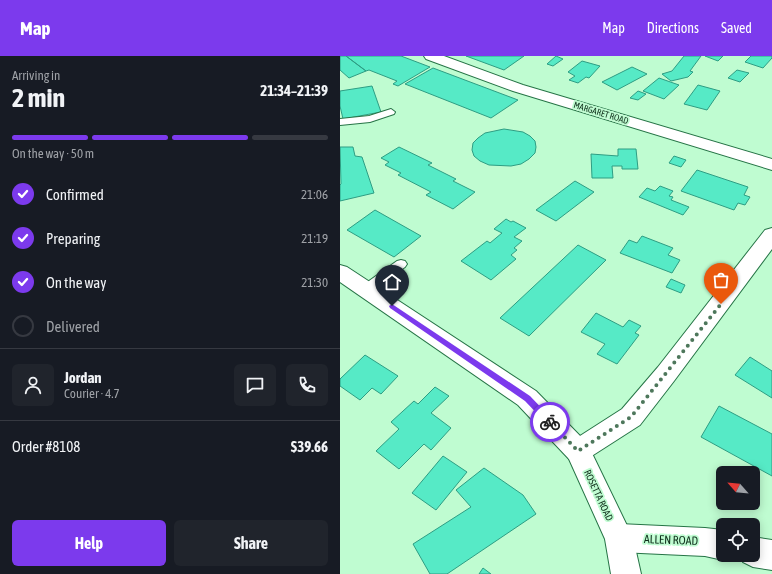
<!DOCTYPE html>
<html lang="en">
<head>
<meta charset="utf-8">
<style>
	body { margin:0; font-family:"Asap Condensed",sans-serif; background:#20242c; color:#f1f3f6; height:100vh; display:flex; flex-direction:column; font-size:15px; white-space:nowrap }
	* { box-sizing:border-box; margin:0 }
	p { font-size:13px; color:#9ea1a6 }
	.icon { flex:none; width:22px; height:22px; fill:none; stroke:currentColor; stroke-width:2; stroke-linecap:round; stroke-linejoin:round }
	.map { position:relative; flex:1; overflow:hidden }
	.panel { display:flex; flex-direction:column; background:#171b24; width:340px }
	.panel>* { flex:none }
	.needle { width:26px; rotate:297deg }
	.controls { position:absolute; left:376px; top:410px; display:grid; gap:8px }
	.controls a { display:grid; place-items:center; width:44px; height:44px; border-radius:6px; background:#171b24; box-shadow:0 2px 10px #0003; font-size:20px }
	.pin { position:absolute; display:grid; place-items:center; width:34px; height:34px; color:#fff; margin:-41px -17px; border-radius:50% 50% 50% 0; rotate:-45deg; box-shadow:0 0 4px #0007 }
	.pin .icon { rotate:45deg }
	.courier { position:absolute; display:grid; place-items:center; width:40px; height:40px; margin:-20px; border:3px solid #7c3aed; border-radius:50%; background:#fff; color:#222; box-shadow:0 1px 5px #0007 }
	.head em { font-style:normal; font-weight:700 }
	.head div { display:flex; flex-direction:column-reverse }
	.head { display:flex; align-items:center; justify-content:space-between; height:68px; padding:0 12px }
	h1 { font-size:26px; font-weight:700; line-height:30px }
	.bar { display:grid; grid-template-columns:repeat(4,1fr); gap:6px 4px; align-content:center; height:48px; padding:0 12px }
	.bar i { height:5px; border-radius:3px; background:#363941 }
	.bar .active { background:#7c3aed }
	.bar p { grid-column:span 4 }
	.line { display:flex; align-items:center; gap:10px; padding:0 12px; border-top:1px solid #363941 }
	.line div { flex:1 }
	.round { display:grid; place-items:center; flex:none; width:42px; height:42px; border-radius:6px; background:#20242c }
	ol { padding:0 12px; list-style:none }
	li { display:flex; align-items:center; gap:12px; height:44px }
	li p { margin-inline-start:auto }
	li .icon { padding:4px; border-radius:50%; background:#7c3aed; color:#fff; stroke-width:4 }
	li:last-child { color:#9ea1a6 }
	li i { width:22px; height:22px; border:2px solid #363941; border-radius:50% }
	.button { display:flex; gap:8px; margin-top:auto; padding:8px 12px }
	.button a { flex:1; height:46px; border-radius:6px; background:#7c3aed; color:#fff; font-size:16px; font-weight:700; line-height:46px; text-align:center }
	.button a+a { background:#20242c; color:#f1f3f6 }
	header { display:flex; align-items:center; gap:24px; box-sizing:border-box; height:56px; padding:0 20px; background:#7c3aed; color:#fff }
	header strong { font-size:19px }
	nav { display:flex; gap:22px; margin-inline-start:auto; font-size:14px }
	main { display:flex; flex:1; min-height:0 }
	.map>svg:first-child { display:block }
	.building { fill:#56eac6; stroke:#2e9d83 }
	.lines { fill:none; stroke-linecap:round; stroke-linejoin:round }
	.service-casing { stroke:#267446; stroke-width:2 }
	.minor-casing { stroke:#267446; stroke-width:2 }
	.secondary-casing { stroke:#267446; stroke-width:2 }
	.service { fill:#fff; fill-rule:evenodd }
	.minor { fill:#fff; fill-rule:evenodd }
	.secondary { fill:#fff; fill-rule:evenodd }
	.route { fill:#7c3aed }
	.done { stroke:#4d775b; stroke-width:4; stroke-dasharray:0 7.2 }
	.labels { text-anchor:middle; stroke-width:3.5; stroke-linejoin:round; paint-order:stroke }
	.far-street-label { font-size:9px; fill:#10301c; stroke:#bffcd1 }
	.street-label { font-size:10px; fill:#10301c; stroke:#bffcd1 }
	.near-street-label { font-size:12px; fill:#10301c; stroke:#bffcd1 }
</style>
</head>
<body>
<header>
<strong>Map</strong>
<nav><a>Map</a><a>Directions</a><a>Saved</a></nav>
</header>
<main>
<section class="panel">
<div class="head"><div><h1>2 min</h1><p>Arriving in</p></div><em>21:34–21:39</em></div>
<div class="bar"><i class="active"></i><i class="active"></i><i class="active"></i><i></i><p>On the way · 50 m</p></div>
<ol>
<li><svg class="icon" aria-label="check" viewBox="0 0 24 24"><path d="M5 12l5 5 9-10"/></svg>Confirmed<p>21:06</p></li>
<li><svg class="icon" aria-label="check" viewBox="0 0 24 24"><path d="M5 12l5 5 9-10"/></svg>Preparing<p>21:19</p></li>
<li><svg class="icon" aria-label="check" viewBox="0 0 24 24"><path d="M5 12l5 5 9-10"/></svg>On the way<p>21:30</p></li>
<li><i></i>Delivered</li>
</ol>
<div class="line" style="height:72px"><a class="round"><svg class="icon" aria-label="person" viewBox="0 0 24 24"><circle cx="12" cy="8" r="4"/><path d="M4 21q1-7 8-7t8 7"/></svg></a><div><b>Jordan</b><p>Courier · 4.7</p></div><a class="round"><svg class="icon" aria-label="chat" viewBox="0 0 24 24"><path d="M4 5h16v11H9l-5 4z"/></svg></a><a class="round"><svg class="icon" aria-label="phone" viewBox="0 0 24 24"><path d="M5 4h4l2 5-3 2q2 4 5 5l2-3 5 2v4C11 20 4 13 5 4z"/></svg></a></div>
<div class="line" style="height:52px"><div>Order #8108</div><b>$39.66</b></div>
<div class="button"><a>Help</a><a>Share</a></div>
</section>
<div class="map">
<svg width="432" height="518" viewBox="0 0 432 518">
	<rect width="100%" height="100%" fill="#bffcd1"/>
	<path class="building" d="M0,0H6L26,15L9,22L0,14Z
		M6,0H61L90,11L58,30L53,28L57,25L29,14L26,15Z
		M126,0H184L164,14Z
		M216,0L223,3L213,10L207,8Z
		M344,0H361L350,15L353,16L348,21L331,25L322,18L332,15Z
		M365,0H383L378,5Z
		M411,0H432V2L423,12L405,6Z
		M242,5L260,10L249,22L246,21L238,27L229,24L235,20L228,16Z
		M292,11L307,18L277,34L262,26Z
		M93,12L178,44L151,62L65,28Z
		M397,14L409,17L400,26L388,22Z
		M319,22L339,29L324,43L303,35Z
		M358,29L380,35L367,54L344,48Z
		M32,30L41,56L3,63L0,50V35Z
		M298,35L306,38L298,44L290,42Z
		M164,73L183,76L190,80L195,85L196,91L195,97L189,103L181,108L171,110L149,109L140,105L134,100L132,94L133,87L138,82L145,77Z
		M0,91H13L15,100L22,101L34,137L0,145V129L1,128Z
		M59,91L92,107L88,109L116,123L113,125L135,136L113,153L86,139L91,136L58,119L61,117L45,109L49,106L41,102Z
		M278,93H296L298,113H282V110H272L273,122H252L251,98L278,100Z
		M334,100L346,104L341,111L329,107Z
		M357,114L408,131L404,139L410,141L405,149L398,147L394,154L341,135Z
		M235,125L254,136L216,165L196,154Z
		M320,130L333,135L329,140L333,141L331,144L349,151L343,159L299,141L307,132L315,135Z
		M35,154L81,180L54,201L7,174Z
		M166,163L171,166L173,165L186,172L174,181L182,185L174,192L177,194L171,199L176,203L151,224L121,205L147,185L150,187L162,177L154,173Z
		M302,180L333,192L328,199L340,204L332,217L280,197L289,184L297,187Z
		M238,189L266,204L189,280L160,262Z
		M331,223L345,229L341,237L326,231Z
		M256,257L283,271L289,264L301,270L295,277L299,279L277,308L257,298L265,288L241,276Z
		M25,299L58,320L41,338L32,332L20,344L0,330V323Z
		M410,301L432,315V342L395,319Z
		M95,331L109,340L91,357L111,372L91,394L84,388L59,413L36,395L59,373L51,366L74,345L78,348Z
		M379,350L432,378V420L361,381Z
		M103,400L127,416L96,454L72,437Z
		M144,412L183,439L196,458L107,518H90L73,488L131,451L116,434Z
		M143,512L151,518H139Z"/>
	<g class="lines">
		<defs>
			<path id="service" d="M51,53L55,56L54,58L30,66L0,69V63L29,60Z
				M61,204L65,205L67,208L65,211L30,236L26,237L22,236L20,233L22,230L57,205Z"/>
			<path id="minor" d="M84,0H104L183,29L432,103V114L173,35L86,3Z
				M432,172V193L334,325L300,369L247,403L238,407L229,403L225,395L229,387L282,353L318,311L425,174Z
				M279,468L365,472L383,474V499H393L383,504L365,500L279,496L269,492L265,482L269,472Z
				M413,481L432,484V514L413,511L403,506L400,499H413Z"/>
			<path id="secondary" d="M0,209L7,211L196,335L247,387L293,482L301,518H271L265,483L229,403L178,349L0,226Z"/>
		</defs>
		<use href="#service" class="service-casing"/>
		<use href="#minor" class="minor-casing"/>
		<use href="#secondary" class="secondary-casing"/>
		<use href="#service" class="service"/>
		<use href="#minor" class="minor"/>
		<use href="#secondary" class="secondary"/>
	</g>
	<path class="route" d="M52,248L190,340L213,364V368H207L185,345L50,252L49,250Z"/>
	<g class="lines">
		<path class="done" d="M210,366L238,395L291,361L381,248"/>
	</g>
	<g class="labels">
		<g class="far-street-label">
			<text transform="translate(261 57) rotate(17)" y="3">MARGARET ROAD</text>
		</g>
		<g class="street-label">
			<text transform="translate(259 439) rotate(65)" y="4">ROSETTA ROAD</text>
		</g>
		<g class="near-street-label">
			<text transform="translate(331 484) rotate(2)" y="4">ALLEN ROAD</text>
		</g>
	</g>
</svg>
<div class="controls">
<a><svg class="needle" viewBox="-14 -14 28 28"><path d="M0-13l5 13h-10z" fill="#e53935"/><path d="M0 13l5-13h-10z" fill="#9ea1a6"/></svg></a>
<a><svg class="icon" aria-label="locate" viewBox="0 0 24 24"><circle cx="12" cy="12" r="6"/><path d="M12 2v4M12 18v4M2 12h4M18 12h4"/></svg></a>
</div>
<div class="pin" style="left:381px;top:248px;background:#ea580c"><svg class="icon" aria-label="bag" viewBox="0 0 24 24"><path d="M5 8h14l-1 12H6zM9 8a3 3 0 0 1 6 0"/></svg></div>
<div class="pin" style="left:52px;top:250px;background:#1f2937"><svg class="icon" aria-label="home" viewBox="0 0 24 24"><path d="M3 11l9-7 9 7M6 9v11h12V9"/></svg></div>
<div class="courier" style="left:210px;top:366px"><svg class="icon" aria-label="bike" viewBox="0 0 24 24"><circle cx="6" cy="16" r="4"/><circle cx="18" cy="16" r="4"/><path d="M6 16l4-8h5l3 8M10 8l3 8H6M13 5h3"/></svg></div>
</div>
</main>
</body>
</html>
